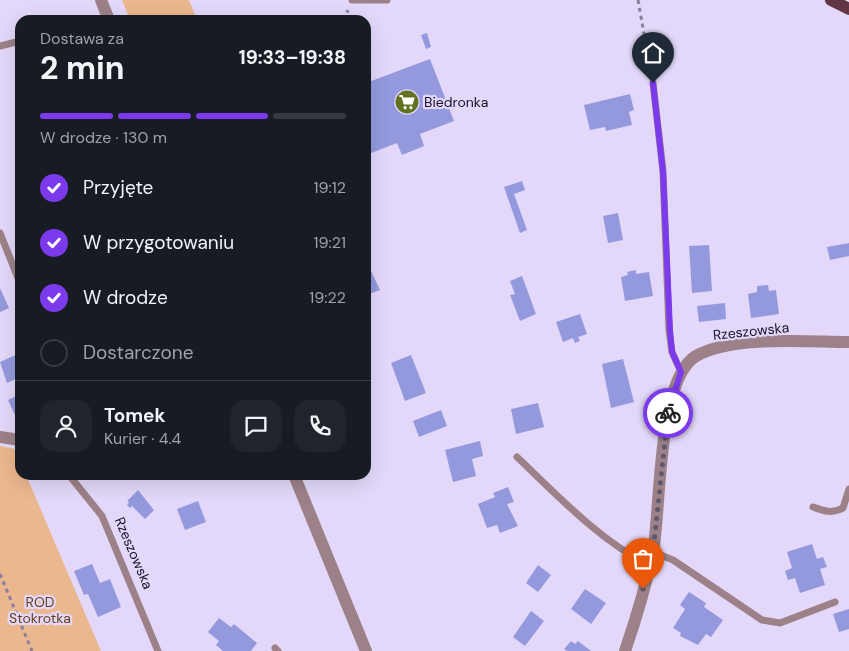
<!DOCTYPE html>
<html lang="pl">
<head>
<meta charset="utf-8">
<style>
	body { margin:0; font-family:"DM Sans",sans-serif; background:#20242c; color:#f1f3f6; height:100vh; display:flex; flex-direction:column; font-size:19px; white-space:nowrap }
	* { box-sizing:border-box; margin:0 }
	p { font-size:16px; color:#9ea1a6 }
	.icon { flex:none; width:28px; height:28px; fill:none; stroke:currentColor; stroke-width:2; stroke-linecap:round; stroke-linejoin:round }
	.map { position:relative; flex:1; overflow:hidden }
	.sheet { position:absolute; left:15px; top:15px; width:356px; height:465px; display:flex; flex-direction:column; background:#171b24; border-radius:15px; box-shadow:0 5px 20px #0002 }
	.sheet>* { flex:none }
	.pin { position:absolute; display:grid; place-items:center; width:42px; height:42px; color:#fff; margin:-51px -21px; border-radius:50% 50% 50% 0; rotate:-45deg; box-shadow:0 0 5px #0007 }
	.pin .icon { rotate:45deg }
	.courier { position:absolute; display:grid; place-items:center; width:50px; height:50px; margin:-25px; border:4px solid #7c3aed; border-radius:50%; background:#fff; color:#222; box-shadow:0 1px 6px #0007 }
	.head em { font-style:normal; font-weight:700 }
	.head div { display:flex; flex-direction:column-reverse }
	.head { display:flex; align-items:center; justify-content:space-between; height:85px; padding:0 25px }
	h1 { font-size:32px; font-weight:700; line-height:38px }
	.bar { display:grid; grid-template-columns:repeat(4,1fr); gap:8px 5px; align-content:center; height:60px; padding:0 25px }
	.bar i { height:6px; border-radius:4px; background:#363941 }
	.bar .current { background:#7c3aed }
	.bar p { grid-column:span 4 }
	.line { display:flex; align-items:center; gap:12px; padding:0 25px; border-top:1px solid #363941 }
	.line div { flex:1 }
	.round { display:grid; place-items:center; flex:none; width:52px; height:52px; border-radius:15px; background:#20242c }
	ol { padding:0 25px; list-style:none }
	li { display:flex; align-items:center; gap:15px; height:55px }
	li p { margin-inline-start:auto }
	li .icon { padding:5px; border-radius:50%; background:#7c3aed; color:#fff; stroke-width:4 }
	li:last-child { color:#9ea1a6 }
	li i { width:28px; height:28px; border:2px solid #363941; border-radius:50% }
	.map>svg:first-child { display:block }
	.green { fill:#ebb78e }
	.building { fill:#9499dd }
	.lines { fill:none; stroke-linecap:round; stroke-linejoin:round }
	.path { stroke:#89809b; stroke-width:3; stroke-dasharray:4 4; stroke-linecap:butt }
	.service { stroke:#9c8188; stroke-width:7 }
	.minor { stroke:#9c8188; stroke-width:12 }
	.tertiary { stroke:#9c8188; stroke-width:12 }
	.primary { stroke:#623544; stroke-width:12 }
	.done { stroke:#5f576f; stroke-width:5; stroke-dasharray:0 9 }
	.route { stroke:#7c3aed; stroke-width:6 }
	.labels { text-anchor:middle; stroke-width:4.5; stroke-linejoin:round; paint-order:stroke }
	.poi-label { font-size:14px; fill:#181124; stroke:#e3d8f9; text-anchor:start }
	.street-label { font-size:14px; fill:#181124; stroke:#e3d8f9 }
	.park-label { font-size:14px; fill:#673e18; stroke:#e3d8f9 }
</style>
</head>
<body>
<div class="map">
<svg width="849" height="651" viewBox="0 0 849 651">
	<rect width="100%" height="100%" fill="#e3d8f9"/>
	<path class="green" d="M122,0H189L197,20H130Z
		M0,446L15,449L20,460V475H26L101,651H0Z"/>
	<path class="building" d="M427,33L431,47L426,49L421,35Z
		M430,59L454,121L420,134L424,146L402,155L397,143L366,155V83Z
		M630,94L634,110L629,112L632,125L606,131L605,127L590,130L584,105Z
		M522,181L525,190L514,194L527,230L520,233L504,187Z
		M618,213L623,240L608,243L603,216Z
		M849,243V256L830,260L827,247Z
		M709,245L712,291L692,293L689,246Z
		M636,270V274L649,272L653,296L625,301L621,277L628,275L627,272Z
		M371,271L380,290L366,295V273Z
		M522,276L536,314L520,321L510,295L515,294L510,281Z
		M768,285L769,291L776,290L779,314L751,318L748,294L757,292V286Z
		M0,288L9,308L0,312Z
		M725,303L726,319L699,322L697,306Z
		M580,314L587,334L578,337L580,341L575,343L573,338L563,342L556,322Z
		M20,353V377L7,383L0,362Z
		M411,355L426,393L405,401L391,363Z
		M623,359L634,402L611,408L602,364Z
		M20,394V412L15,415L8,400Z
		M538,403L544,427L516,434L511,409Z
		M441,410L447,426L419,437L413,421Z
		M480,441L483,456L472,459L476,476L453,482L445,450Z
		M508,487L514,502L507,504L518,526L500,533L497,525L487,528L478,504L495,497L493,493Z
		M138,490L154,510L145,519L132,506L130,508L127,505L129,502L127,501Z
		M198,501L206,522L185,530L177,509Z
		M812,544L817,559L823,557L827,567L820,569L825,585L800,593L795,578L788,580L785,571L792,568L787,552Z
		M92,564L100,583L110,579L121,607L98,617L88,594L84,595L74,571Z
		M538,565L551,575L538,592L526,583Z
		M585,589L606,603L591,624L571,609Z
		M689,592L706,603L704,607L723,620L711,637L706,634L698,645L680,636L681,633L673,628L685,609L680,605Z
		M849,609V629L839,632L833,614Z
		M531,611L544,621L525,646L513,637Z
		M219,618L231,627L234,624L257,643L251,651H223L216,645L219,641L208,632Z
		M571,641L575,644L578,641L591,651H567L564,649Z"/>
	<g class="lines">
		<path class="path" d="M638,0L651,73
			M344,20L348,10
			M0,574L32,651"/>
		<path class="service" d="M352,0H387
			M0,46L20,41
			M653,83L663,171L669,330L672,352L681,372
			M0,233L20,283
			M517,457C556,494 600,541 649,565
			M69,475L102,516L158,651
			M813,507C824,511 832,514 843,508L849,489
			M653,552L673,560L762,620L780,623L835,602
			M275,648L278,651"/>
		<path class="minor" d="M0,437L20,440
			M625,651C636,619 646,585 653,552C661,509 657,379 696,356C732,335 807,342 849,342"/>
		<path class="tertiary" d="M101,0L109,20
			M294,475L366,651"/>
		<path class="primary" d="M831,0L849,9"/>
	</g>
	<g class="lines">
		<path class="done" d="M643,589L653,552L668,413"/>
		<path class="route" d="M653,83L663,172L670,330L672,352L681,372L668,413"/>
	</g>
	<defs>
		<symbol id="supermarket-disc" viewBox="-11 -11 22 22"><circle r="9.5" fill="#617220" stroke="#e3d8f9"/><path d="M-6-5.5h2.5l.6 2H6L4.5 2H-2.5L-4.4-4H-6ZM-1.5 3.2a1.3 1.3 0 1 0 .1 0ZM3 3.2a1.3 1.3 0 1 0 .1 0Z" fill="#fff"/></symbol>
	</defs>
	<g fill-rule="evenodd">
		<use href="#supermarket-disc" x="393" y="88" width="28" height="28"/>
	</g>
	<g class="labels">
		<g class="poi-label">
			<text x="424" y="107">Biedronka</text>
		</g>
		<g class="street-label">
			<text transform="translate(751 331) rotate(-6)" y="5">Rzeszowska</text>
			<text transform="translate(134 553) rotate(67)" y="5">Rzeszowska</text>
		</g>
		<g class="park-label">
			<text x="40" y="607">ROD<tspan x="40" dy="16">Stokrotka</tspan></text>
		</g>
	</g>
</svg>
<div class="pin" style="left:643px;top:589px;background:#ea580c"><svg class="icon" aria-label="bag" viewBox="0 0 24 24"><path d="M5 8h14l-1 12H6zM9 8a3 3 0 0 1 6 0"/></svg></div>
<div class="pin" style="left:653px;top:83px;background:#1f2937"><svg class="icon" aria-label="home" viewBox="0 0 24 24"><path d="M3 11l9-7 9 7M6 9v11h12V9"/></svg></div>
<div class="courier" style="left:668px;top:413px"><svg class="icon" aria-label="bike" viewBox="0 0 24 24"><circle cx="6" cy="16" r="4"/><circle cx="18" cy="16" r="4"/><path d="M6 16l4-8h5l3 8M10 8l3 8H6M13 5h3"/></svg></div>
<section class="sheet">
<div class="head"><div><h1>2 min</h1><p>Dostawa za</p></div><em>19:33–19:38</em></div>
<div class="bar"><i class="current"></i><i class="current"></i><i class="current"></i><i></i><p>W drodze · 130 m</p></div>
<ol>
<li><svg class="icon" aria-label="check" viewBox="0 0 24 24"><path d="M5 12l5 5 9-10"/></svg>Przyjęte<p>19:12</p></li>
<li><svg class="icon" aria-label="check" viewBox="0 0 24 24"><path d="M5 12l5 5 9-10"/></svg>W przygotowaniu<p>19:21</p></li>
<li><svg class="icon" aria-label="check" viewBox="0 0 24 24"><path d="M5 12l5 5 9-10"/></svg>W drodze<p>19:22</p></li>
<li><i></i>Dostarczone</li>
</ol>
<div class="line" style="height:90px"><a class="round"><svg class="icon" aria-label="person" viewBox="0 0 24 24"><circle cx="12" cy="8" r="4"/><path d="M4 21q1-7 8-7t8 7"/></svg></a><div><b>Tomek</b><p>Kurier · 4.4</p></div><a class="round"><svg class="icon" aria-label="chat" viewBox="0 0 24 24"><path d="M4 5h16v11H9l-5 4z"/></svg></a><a class="round"><svg class="icon" aria-label="phone" viewBox="0 0 24 24"><path d="M5 4h4l2 5-3 2q2 4 5 5l2-3 5 2v4C11 20 4 13 5 4z"/></svg></a></div>
</section>
</div>
</body>
</html>
